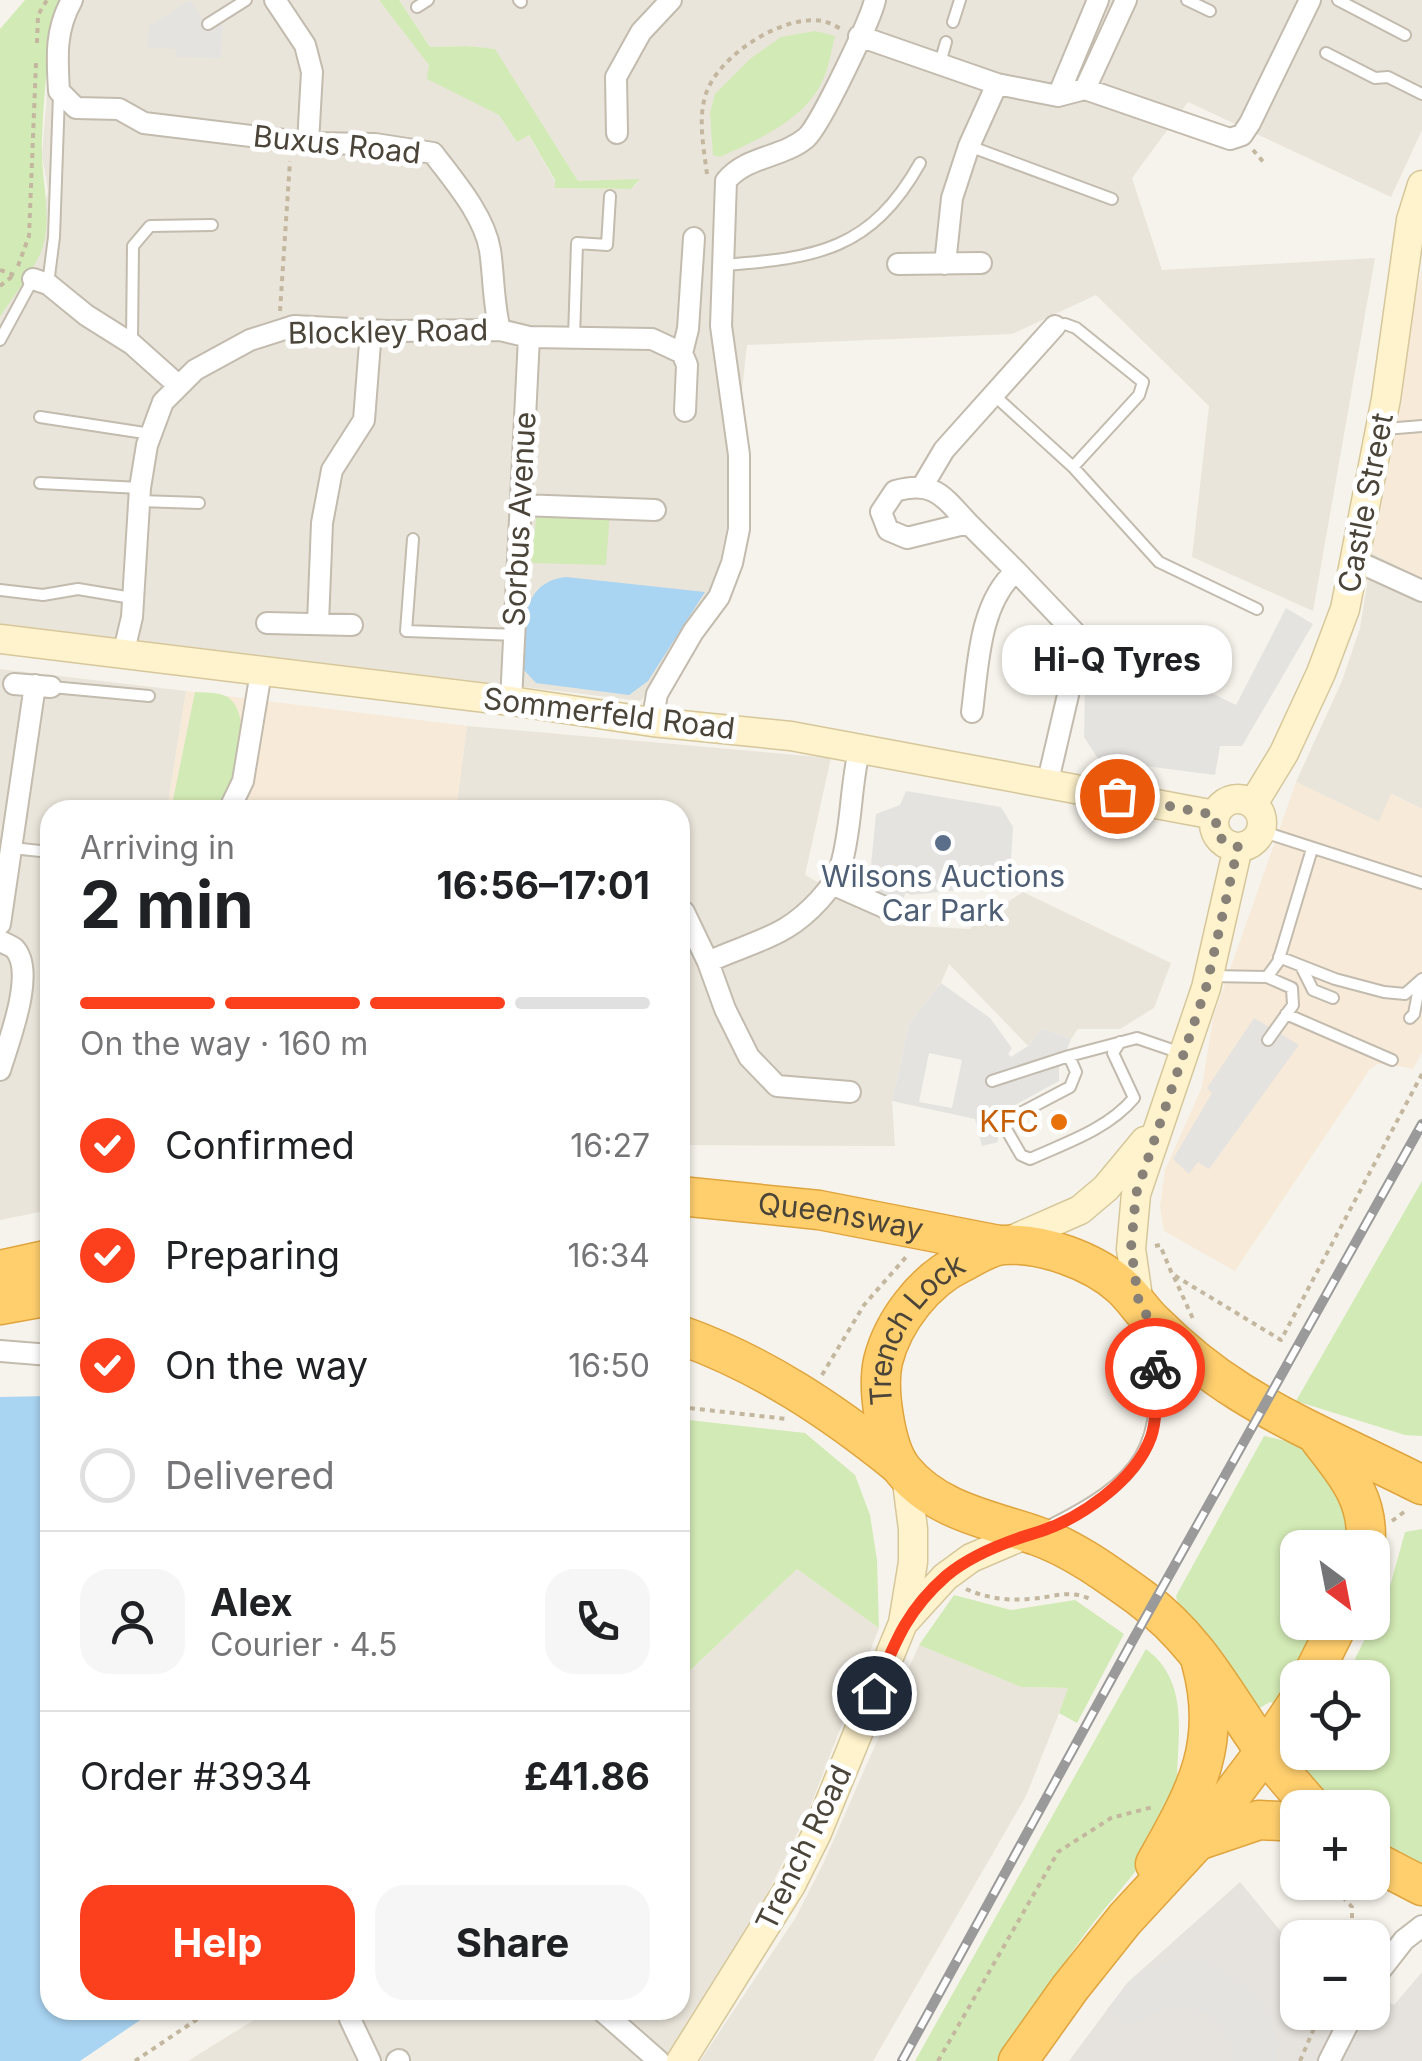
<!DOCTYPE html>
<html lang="en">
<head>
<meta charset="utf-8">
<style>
	body { margin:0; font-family:Inter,sans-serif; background:#f6f6f6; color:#202124; height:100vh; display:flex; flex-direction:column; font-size:38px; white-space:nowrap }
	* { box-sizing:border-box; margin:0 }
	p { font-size:32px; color:#757577 }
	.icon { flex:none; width:55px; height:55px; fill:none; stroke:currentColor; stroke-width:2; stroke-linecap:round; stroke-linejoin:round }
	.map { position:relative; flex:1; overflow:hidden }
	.sheet { position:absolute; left:40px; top:800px; width:650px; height:1220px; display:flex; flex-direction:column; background:#fff; border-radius:30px; box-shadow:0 2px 8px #0004 }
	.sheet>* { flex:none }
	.needle { width:65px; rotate:148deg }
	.tools { position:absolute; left:1280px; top:1530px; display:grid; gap:20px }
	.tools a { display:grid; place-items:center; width:110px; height:110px; border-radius:20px; background:#fff; box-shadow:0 2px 8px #0004; font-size:50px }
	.pin { position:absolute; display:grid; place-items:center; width:85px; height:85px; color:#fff; margin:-42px; border:5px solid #fff; border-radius:50%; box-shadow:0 2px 10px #0007 }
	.courier { position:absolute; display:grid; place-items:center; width:100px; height:100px; margin:-50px; border:8px solid #fc3f1d; border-radius:50%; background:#fff; color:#222; box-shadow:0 2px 12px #0007 }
	.bubble { position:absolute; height:70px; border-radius:30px; background:#fff; box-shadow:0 2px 8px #0004; font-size:32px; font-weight:700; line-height:70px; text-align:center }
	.headline em { font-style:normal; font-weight:700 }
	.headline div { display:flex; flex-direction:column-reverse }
	.headline { display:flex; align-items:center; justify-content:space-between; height:170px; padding:0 40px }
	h1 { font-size:65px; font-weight:700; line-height:75px }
	.bar { display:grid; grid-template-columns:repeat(4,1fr); gap:15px 10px; align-content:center; height:120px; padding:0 40px }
	.bar i { height:12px; border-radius:8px; background:#e0e0e0 }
	.bar .on { background:#fc3f1d }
	.bar p { grid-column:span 4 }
	.line { display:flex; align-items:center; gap:25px; padding:0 40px; border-top:2px solid #e0e0e0 }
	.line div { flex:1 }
	.round { display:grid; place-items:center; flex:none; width:105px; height:105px; border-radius:30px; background:#f6f6f6 }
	ol { padding:0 40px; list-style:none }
	li { display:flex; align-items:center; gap:30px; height:110px }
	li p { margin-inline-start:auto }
	li .icon { padding:10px; border-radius:50%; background:#fc3f1d; color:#fff; stroke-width:4 }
	li:last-child { color:#757577 }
	li i { width:55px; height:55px; border:5px solid #e0e0e0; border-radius:50% }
	.action { display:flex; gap:20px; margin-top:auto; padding:20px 40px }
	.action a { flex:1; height:115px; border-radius:30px; background:#fc3f1d; color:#fff; font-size:40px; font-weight:700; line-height:115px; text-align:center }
	.action a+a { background:#f6f6f6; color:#202124 }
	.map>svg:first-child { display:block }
	.residential { fill:#eae5da }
	.commercial { fill:#f7ead8 }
	.industrial { fill:#e6e2dd }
	.green { fill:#d2eab5 }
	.parking { fill:#e5e3e0; fill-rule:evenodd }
	.water { fill:#a9d4f2 }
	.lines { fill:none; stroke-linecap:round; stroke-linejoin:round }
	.lane-casing { stroke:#c2bbae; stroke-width:14 }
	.street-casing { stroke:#c2bbae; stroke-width:24 }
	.secondary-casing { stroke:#d6c79b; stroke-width:31 }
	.highway-casing { stroke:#e0a43c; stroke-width:41 }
	.path { stroke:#c4b79f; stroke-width:4; stroke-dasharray:5 5; stroke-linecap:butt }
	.lane { stroke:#fff; stroke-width:10 }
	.street { stroke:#fff; stroke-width:20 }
	.secondary { stroke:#fff3cd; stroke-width:28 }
	.highway { stroke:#ffcf6e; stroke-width:38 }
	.rail-casing { stroke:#9a9a9a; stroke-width:10 }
	.rail { stroke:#fff; stroke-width:6; stroke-dasharray:19; stroke-linecap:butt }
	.done { stroke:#878178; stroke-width:10; stroke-dasharray:0 18 }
	.route { stroke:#fc3f1d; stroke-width:12 }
	.service-dot { fill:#5c6f8a; stroke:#fff; stroke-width:4 }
	.food-dot { fill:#e8710a; stroke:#fff; stroke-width:4 }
	.labels { text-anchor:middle; stroke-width:10; stroke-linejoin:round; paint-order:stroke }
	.street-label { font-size:30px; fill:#4b4439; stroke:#fff }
	.service-label { font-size:30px; fill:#4e5e75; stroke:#fff }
	.food-label { font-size:30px; fill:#c56008; stroke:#fff; text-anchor:end }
</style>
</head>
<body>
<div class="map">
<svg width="1422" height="2061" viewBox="0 0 1422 2061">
	<rect width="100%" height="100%" fill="#f6f3ec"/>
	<path class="residential" d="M60,0H379L430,65L476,102L499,115L517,142L528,134L555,181V188L631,189L639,181H578L495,50L467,46L430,47L399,0H1422V130L1391,197L1188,102L1132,178L1162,270L1375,258L1313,611L1192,557L1209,406L1096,295L1012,334L747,345L727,526L714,591L641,701L0,624V317L24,280L48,192L42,155L51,39L56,7Z
		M1372,553L1422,578V809L1392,794L1379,822L1296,782L1342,681L1360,628Z
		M0,669L186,691L167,810H50V1210L0,1220Z
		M467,726L831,758L805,875L896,925L970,929L974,923L1023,892L1171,963L1154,1008L1120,1029H1078L1071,1039L1042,1028L1028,1046L949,964L941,983L909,1024L892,1101L895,1146L680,1145V810H456Z
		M797,1569L879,1628L810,1807L768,1893L664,2061H188L270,2010H680V1680Z
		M919,1645L1021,1687L1069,1688L1026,1796L873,2061H700L796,1917L824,1862Z"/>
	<path class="commercial" d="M1422,269V578L1372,553L1402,400L1405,341Z
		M186,691L467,726L456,810H167Z
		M1296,782L1379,822L1391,794L1422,809V1052L1413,1069L1389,1064H1377L1370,1069L1235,1271L1164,1231L1160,1207L1165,1170L1202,1087L1213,1018Z"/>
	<path class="industrial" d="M1240,1882L1297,1951L1298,2012H1372L1373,1994L1394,2005L1422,1972V2061H1069L1127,1983Z"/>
	<path class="green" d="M25,0H60C48,20 42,124 42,152C42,184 53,220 41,252C31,275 13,296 0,317V29Z
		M379,0H399L430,47L467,46L495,49L578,181L640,179L631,189L555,188V180L529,135L517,142L499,115L427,79L429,65Z
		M815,31L835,36C831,51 829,68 822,82C803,121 757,140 720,157L713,155L710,113L715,94L750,59L781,37Z
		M537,510L610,511L606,565L531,563Z
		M195,692C207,693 225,691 233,702C254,731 232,784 218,810H171Z
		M1422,1181V1436L1405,1435L1296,1401Z
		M680,1419L805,1433L855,1475L870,1515L877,1560L879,1628L797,1569L680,1680Z
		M1264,1436L1295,1443L1317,1453L1348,1504L1349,1547L1298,1548V1622L1324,1623L1313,1650L1281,1707L1270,1702L1258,1709L1235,1672L1180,1613L1176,1596Z
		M1422,1529V1872L1373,1842L1372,1808L1334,1807L1297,1760L1301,1753L1372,1752V1678L1346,1677L1389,1590L1405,1532Z
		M954,1595L1011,1610L1075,1600L1124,1634L1077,1723L1059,1713L1068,1688L1021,1687L919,1645Z
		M1146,1649C1189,1681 1178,1732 1177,1777C1177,1787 1180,1798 1176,1807C1156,1854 1112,1897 1082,1938C1054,1976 1028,2019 1005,2061H915Z"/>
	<path class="parking" d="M190,0L203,19L214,15L223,23L221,58L177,57L176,49L147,47L149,26Z
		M1286,608L1313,624L1242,746H1220L1215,775L1099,760L1084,737L1085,683L1100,633L1112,644L1236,705Z
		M906,791L1001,807L1013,827L1011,860L993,878L959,890L911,895L906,893L900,905L869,892L861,869L871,865L876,814L900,805Z
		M941,983L990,1018L1012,1048L1008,1054L1011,1057L1028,1046L1042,1028L1071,1039L1059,1068V1081L997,1115L998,1142L982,1146L975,1119L892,1101L909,1024ZM929,1053L962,1060L952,1108L919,1102Z
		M1254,1018L1299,1045L1209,1169L1198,1162L1189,1174L1173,1159L1212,1093L1207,1088Z
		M1202,1958L1240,1984L1265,2008L1278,2042L1277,2061H1233L1234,2051L1221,2025L1202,2011L1171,2006L1129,2026L1107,2009L1135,1976L1161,1963Z"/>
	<path class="water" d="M566,577L705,592L648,681L629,695L536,683L523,669C523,632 519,582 566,577Z
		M50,1396V2010H155L80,2061H0V1397Z"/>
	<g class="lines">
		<defs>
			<path id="lane" d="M519,0L521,2
				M1187,0L1210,11
				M1338,0L1405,35
				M417,7L428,0
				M953,22L960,0
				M208,24L246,0
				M1326,53L1375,78L1388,77L1422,94
				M940,63L946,42
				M969,146L1112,199
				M724,265C817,258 871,250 920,163
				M48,284L54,237L59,95
				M574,338L577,243L607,245L610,196
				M0,340L33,279
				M132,341L133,246L150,226L212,225
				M995,396L1073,467L1139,395L1143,382L1076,328L1065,324L1055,326
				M40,417L151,434
				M1385,429L1422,426
				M1073,467L1159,562L1257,609
				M40,483L140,488
				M140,501L199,503
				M413,539L406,631L514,635
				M0,590L43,595L78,589L132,598
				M1073,664L1113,667
				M52,687L149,696
				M1261,831L1422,883
				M12,848L50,852
				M1279,957L1335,979L1384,992L1405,994L1422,979
				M1301,966L1313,990L1333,998
				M1210,976L1267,977L1278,962L1312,849
				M1267,977L1292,988L1293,1005L1268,1040
				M1286,1014L1392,1060
				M1410,1018L1414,1014L1420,982
				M1069,1056L1076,1072L1070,1087L1009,1119L1006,1129L1021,1155L1030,1159C1066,1143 1108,1129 1134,1098L1113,1053L1120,1042
				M992,1081L1069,1056L1137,1038L1181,1053
				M1045,1528C1142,1480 1167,1448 1151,1338"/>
			<path id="street" d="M72,0C55,30 57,57 59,91L76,108L119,109L144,123L308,143L375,144L433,153C454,181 484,215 490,250C494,277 493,303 500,330
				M275,0L305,45L312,72L308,143
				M859,36L997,84L1058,96L1085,89L1230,139L1242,135L1250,123L1310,0
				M1085,89L1126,0
				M1058,96L1098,0
				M617,133L616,77L641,32L671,0
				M898,264L981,263
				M945,264L952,198L969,146L997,84
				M33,279L48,284L86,315L132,344L179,386
				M682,353L688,329L694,238
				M922,487L944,450L1055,326
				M521,505L655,510
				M968,523C943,496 934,480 895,491L881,512L888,530L907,538L968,523L1016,571
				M1354,560L1422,591
				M267,623L352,625
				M318,623L322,523L332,470L364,420L371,330
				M123,655L132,617L140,488L147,445L163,402L195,370L250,340L294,326L388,331L500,330L529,337L652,339L682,353L687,365L685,411
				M14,684L51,687
				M511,701L529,337
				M972,712C978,666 979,603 1016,571L1077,635L1068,695L1047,785
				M652,722L657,694L693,632L719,597L732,563L739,529V455L721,326L726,181C746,156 782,158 806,138C820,126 871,19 875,0
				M229,810L243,781L261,672
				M832,884L893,911
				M680,911L684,912L708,962L725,1009L749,1057L777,1086L850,1092
				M0,924L35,685
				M0,941C2,942 13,947 14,948C37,971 8,1043 0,1070
				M708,962C733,950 763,942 786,928C806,916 835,888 841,865C852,828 850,788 859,751
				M0,1351L50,1355
				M1372,1981L1404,1940L1422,1926
				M601,2010L659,2061
				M350,2019L370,2061
				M397,2061L399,2060
				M1329,2061L1354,2012"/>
			<path id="secondary" d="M0,639L511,701L652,722L791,736L1215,815
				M1214 823a24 24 0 1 1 48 0a24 24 0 1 1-48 0Z
				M1253,804L1284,753L1321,673L1345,609L1386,399L1411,220L1422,185
				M1005,1243L1080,1210L1106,1188L1145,1141
				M1139,1304L1131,1249L1136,1194L1206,988L1238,847
				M904,1622L945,1577L971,1558L1027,1534
				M681,2061L791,1885L817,1833L903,1623L913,1562V1529L906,1474"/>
			<g id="highway">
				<path id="s1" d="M680,1196L819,1210L999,1245"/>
				<path d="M0,1270L50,1259"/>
				<path d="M0,1305L50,1296"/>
				<path d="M680,1335C762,1364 832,1411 899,1465"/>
				<path d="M1320,1440C1347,1474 1371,1502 1365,1548"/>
				<path d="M1311,1678L1339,1622"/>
				<path id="s2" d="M1313,1808C1296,1789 1279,1770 1264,1750C1223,1693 1200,1642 1141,1598C1109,1575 1074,1549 1037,1536C991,1520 936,1511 903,1470C885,1448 877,1388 883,1361C893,1321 925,1280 961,1263C973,1257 989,1246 1003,1245C1041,1242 1094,1261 1122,1287C1133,1297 1141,1310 1152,1321C1179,1348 1208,1372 1240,1392C1298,1428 1361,1454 1422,1485"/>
				<path d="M1197,1841L1259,1820L1298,1822"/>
				<path d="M1372,1860L1422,1886"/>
				<path d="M1155,1864C1194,1794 1224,1746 1201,1662"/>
				<path d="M1018,2061L1070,1988L1125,1919L1197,1841L1265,1751L1298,1702"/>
			</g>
		</defs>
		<use href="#lane" class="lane-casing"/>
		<use href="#street" class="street-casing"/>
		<use href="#secondary" class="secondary-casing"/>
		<use href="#highway" class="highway-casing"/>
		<path class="path" d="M37,43L38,15L47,0
			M1253,150L1266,165
			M707,174C704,150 698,121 705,97C715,58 781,14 822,21C829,22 837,27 843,30
			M18,266L29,236L36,63
			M0,270L14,275
			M0,286L14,275
			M280,311L290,161
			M1155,1246L1160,1245L1172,1274L1281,1340L1422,1074
			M1174,1277L1193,1319
			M822,1375L864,1305L906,1257
			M680,1407L787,1419
			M1392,1521L1408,1509
			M1372,1583L1376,1572
			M966,1589C986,1598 1007,1601 1029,1599C1053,1598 1069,1588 1092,1600
			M1329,1882L1352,1907V1938
			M135,2061L211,2010
			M938,2061L1058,1852L1111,1818L1153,1807
			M1300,2061L1321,2012"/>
		<use href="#lane" class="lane"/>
		<use href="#street" class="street"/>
		<use href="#secondary" class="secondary"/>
		<use href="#highway" class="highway"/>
		<defs>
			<path id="rail" d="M902,2061L1134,1638L1422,1124"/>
		</defs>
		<use href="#rail" class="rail-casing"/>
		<use href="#rail" class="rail"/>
	</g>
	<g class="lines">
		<path class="done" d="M1117,796L1215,815L1218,837L1238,847L1206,988L1136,1194L1131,1248L1139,1304L1148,1317L1155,1368"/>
		<path class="route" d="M874,1693C894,1645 905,1612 946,1576C971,1555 1005,1542 1035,1533C1079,1520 1135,1481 1151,1437C1158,1417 1155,1390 1155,1368"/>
	</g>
	<circle class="service-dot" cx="943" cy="843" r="10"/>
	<circle class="food-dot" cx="1059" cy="1122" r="10"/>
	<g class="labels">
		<g class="street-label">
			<text transform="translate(337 145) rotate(6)" y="10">Buxus Road</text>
			<text transform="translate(388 332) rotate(-1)" y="10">Blockley Road</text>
			<text transform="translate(1366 503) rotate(-79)" y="10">Castle Street</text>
			<text transform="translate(520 519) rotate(-87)" y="10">Sorbus Avenue</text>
			<text transform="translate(609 714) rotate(7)" y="10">Sommerfeld Road</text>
			<text dy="10" stroke="none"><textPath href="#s1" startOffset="162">Queensway</textPath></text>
			<text dy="10" stroke="none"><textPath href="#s2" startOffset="702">Trench Lock</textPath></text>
			<text transform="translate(804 1848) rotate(-64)" y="10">Trench Road</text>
		</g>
		<g class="service-label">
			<text x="943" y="887">Wilsons Auctions<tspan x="943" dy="34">Car Park</tspan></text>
		</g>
		<g class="food-label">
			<text x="1039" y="1132">KFC</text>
		</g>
	</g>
</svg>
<div class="tools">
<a><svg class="needle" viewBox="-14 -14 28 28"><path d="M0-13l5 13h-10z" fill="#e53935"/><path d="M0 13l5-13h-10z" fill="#757577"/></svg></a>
<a><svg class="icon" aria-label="locate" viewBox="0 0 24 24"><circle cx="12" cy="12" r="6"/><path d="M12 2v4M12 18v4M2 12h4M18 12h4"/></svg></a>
<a>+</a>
<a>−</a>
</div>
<div class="pin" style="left:1117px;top:796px;background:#ea580c"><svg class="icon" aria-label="bag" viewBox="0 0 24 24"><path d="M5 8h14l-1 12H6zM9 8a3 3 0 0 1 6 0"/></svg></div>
<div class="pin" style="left:874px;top:1693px;background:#1f2937"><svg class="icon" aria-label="home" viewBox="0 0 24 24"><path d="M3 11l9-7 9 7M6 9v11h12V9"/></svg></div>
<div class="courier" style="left:1155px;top:1368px"><svg class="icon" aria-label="bike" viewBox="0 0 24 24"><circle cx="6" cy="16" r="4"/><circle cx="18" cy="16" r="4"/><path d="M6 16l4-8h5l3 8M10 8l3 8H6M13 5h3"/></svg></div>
<div class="bubble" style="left:1002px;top:625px;width:230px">Hi-Q Tyres</div>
<section class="sheet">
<div class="headline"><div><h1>2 min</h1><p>Arriving in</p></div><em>16:56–17:01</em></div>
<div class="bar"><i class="on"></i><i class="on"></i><i class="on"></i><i></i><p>On the way · 160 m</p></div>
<ol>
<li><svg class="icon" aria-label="check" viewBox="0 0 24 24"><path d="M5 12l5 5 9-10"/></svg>Confirmed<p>16:27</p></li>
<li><svg class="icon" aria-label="check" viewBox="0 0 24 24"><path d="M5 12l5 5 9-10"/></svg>Preparing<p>16:34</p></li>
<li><svg class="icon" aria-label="check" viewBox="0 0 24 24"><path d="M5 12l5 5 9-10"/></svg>On the way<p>16:50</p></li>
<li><i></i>Delivered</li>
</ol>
<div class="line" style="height:180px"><a class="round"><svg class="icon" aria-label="person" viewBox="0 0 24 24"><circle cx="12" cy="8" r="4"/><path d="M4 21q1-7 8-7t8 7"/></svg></a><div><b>Alex</b><p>Courier · 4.5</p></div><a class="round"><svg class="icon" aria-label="phone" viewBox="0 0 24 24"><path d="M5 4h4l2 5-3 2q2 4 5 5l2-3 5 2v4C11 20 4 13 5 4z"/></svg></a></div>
<div class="line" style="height:130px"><div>Order #3934</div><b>£41.86</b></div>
<div class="action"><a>Help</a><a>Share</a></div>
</section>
</div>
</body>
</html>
